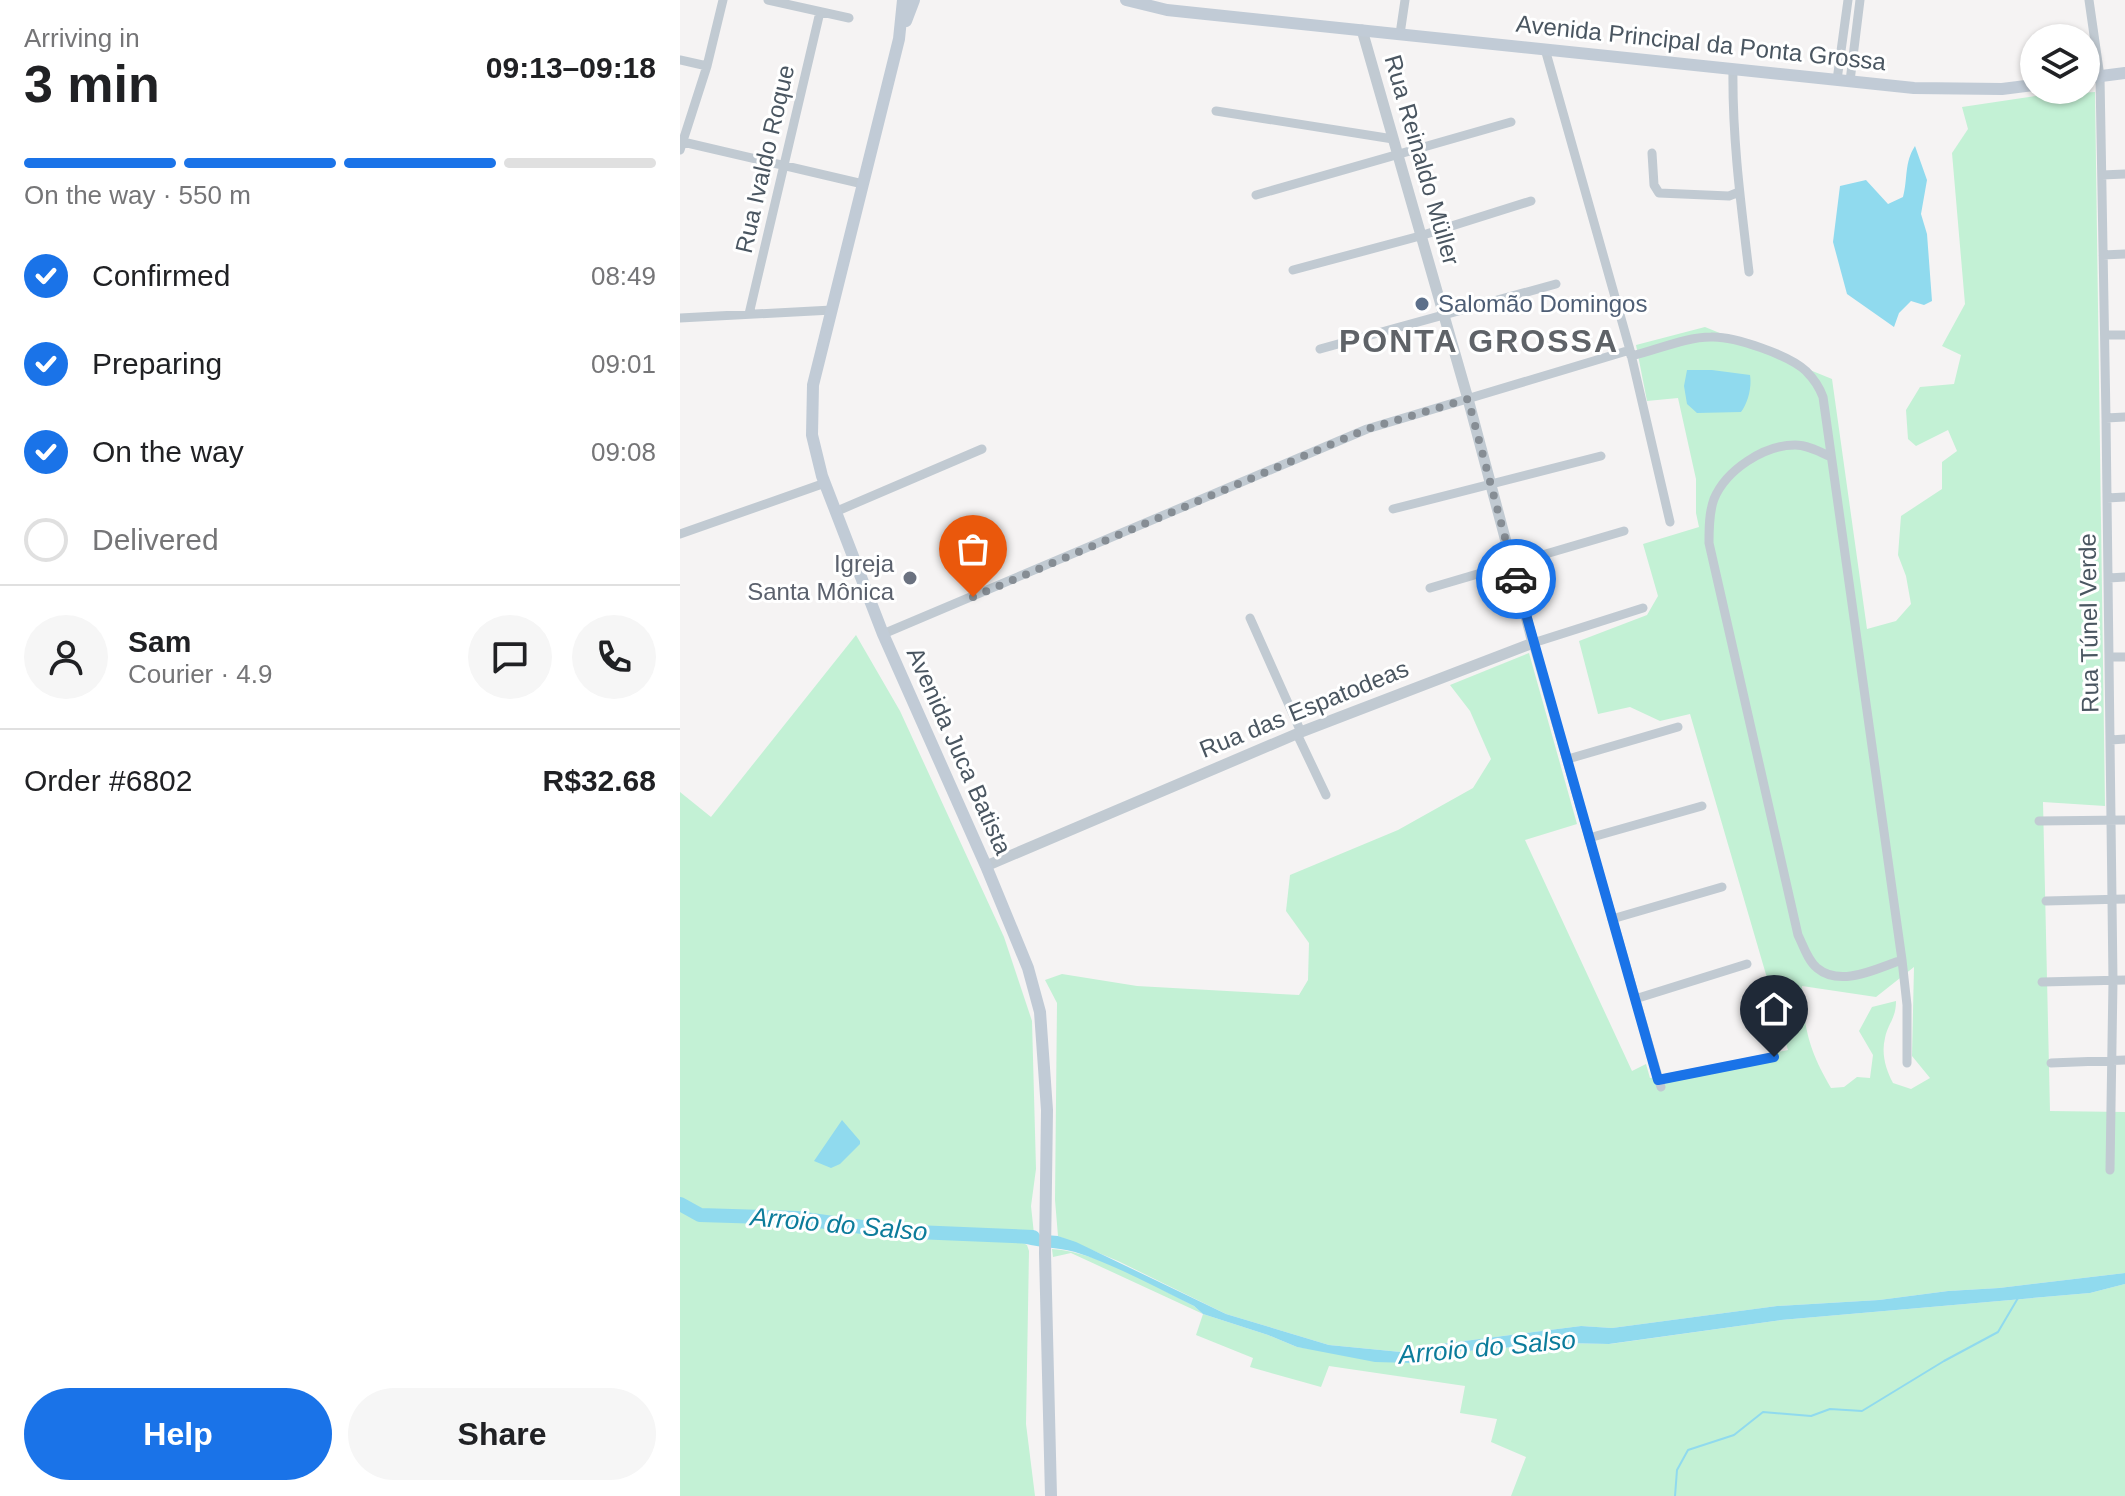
<!DOCTYPE html>
<html lang="en">
<head>
<meta charset="utf-8">
<style>
	body { margin:0; font-family:Helvetica,sans-serif; background:#f6f6f6; color:#202124; height:100vh; display:flex; flex-direction:column; font-size:30px; white-space:nowrap }
	* { box-sizing:border-box; margin:0 }
	p { font-size:26px; color:#757577 }
	.icon { flex:none; width:44px; height:44px; fill:none; stroke:currentColor; stroke-width:2; stroke-linecap:round; stroke-linejoin:round }
	.map { position:relative; flex:1; overflow:hidden }
	.drawer { display:flex; flex-direction:column; background:#fff; width:680px }
	.drawer>* { flex:none }
	.fabs { position:absolute; left:1340px; top:24px; display:grid; gap:16px }
	.fabs a { display:grid; place-items:center; width:80px; height:80px; border-radius:50%; background:#fff; box-shadow:0 2px 6px #0004; font-size:40px }
	.pin { position:absolute; display:grid; place-items:center; width:68px; height:68px; color:#fff; margin:-82px -34px; border-radius:50% 50% 50% 0; rotate:-45deg; box-shadow:0 0 8px #0007 }
	.pin .icon { rotate:45deg }
	.courier { position:absolute; display:grid; place-items:center; width:80px; height:80px; margin:-40px; border:6px solid #1a73e8; border-radius:50%; background:#fff; color:#222; box-shadow:0 2px 10px #0007 }
	.head em { font-style:normal; font-weight:600 }
	.head div { display:flex; flex-direction:column-reverse }
	.head { display:flex; align-items:center; justify-content:space-between; height:136px; padding:0 24px }
	h1 { font-size:52px; font-weight:600; line-height:60px }
	.bar { display:grid; grid-template-columns:repeat(4,1fr); gap:12px 8px; align-content:center; height:96px; padding:0 24px }
	.bar i { height:10px; border-radius:6px; background:#e0e0e0 }
	.bar .current { background:#1a73e8 }
	.bar p { grid-column:span 4 }
	.line { display:flex; align-items:center; gap:20px; padding:0 24px; border-top:2px solid #e0e0e0 }
	.line div { flex:1 }
	.round { display:grid; place-items:center; flex:none; width:84px; height:84px; border-radius:42px; background:#f6f6f6 }
	ol { padding:0 24px; list-style:none }
	li { display:flex; align-items:center; gap:24px; height:88px }
	li p { margin-inline-start:auto }
	li .icon { padding:8px; border-radius:50%; background:#1a73e8; color:#fff; stroke-width:4 }
	li:last-child { color:#757577 }
	li i { width:44px; height:44px; border:4px solid #e0e0e0; border-radius:50% }
	.action { display:flex; gap:16px; margin-top:auto; padding:16px 24px }
	.action a { flex:1; height:92px; border-radius:48px; background:#1a73e8; color:#fff; font-size:32px; font-weight:600; line-height:92px; text-align:center }
	.action a+a { background:#f6f6f6; color:#202124 }
	main { display:flex; flex:1; min-height:0 }
	.map>svg:first-child { display:block }
	.green { fill:#c3f1d5; fill-rule:evenodd }
	.water { fill:#90daee }
	.lines { fill:none; stroke-linecap:round; stroke-linejoin:round }
	.stream { stroke:#90daee; stroke-width:2 }
	.river { stroke:#90daee; stroke-width:14 }
	.minor { stroke:#c1cad2; stroke-width:9 }
	.tertiary { stroke:#c1cad2; stroke-width:11 }
	.secondary { stroke:#c1cbd6; stroke-width:12 }
	.done { stroke:#868d94; stroke-width:8; stroke-dasharray:0 14.4 }
	.route { stroke:#1a73e8; stroke-width:10 }
	.service-dot { fill:#5c6f8a; stroke:#fff; stroke-width:3 }
	.worship-dot { fill:#6b7280; stroke:#fff; stroke-width:3 }
	.labels { text-anchor:middle; stroke-width:6; stroke-linejoin:round; paint-order:stroke }
	.street-label { font-size:24px; fill:#4a5661; stroke:#fff }
	.service-label { font-size:24px; fill:#4e5e75; stroke:#fff; text-anchor:start }
	.worship-label { font-size:24px; fill:#5b616d; stroke:#fff; text-anchor:end }
	.water-label { font-size:26px; font-style:italic; fill:#0c7c9b; stroke:#fff }
	.district-label { font-size:32px; font-weight:bold; letter-spacing:2px; fill:#5f6368; stroke:#fff }
</style>
</head>
<body>
<main>
<section class="drawer">
<div class="head"><div><h1>3 min</h1><p>Arriving in</p></div><em>09:13–09:18</em></div>
<div class="bar"><i class="current"></i><i class="current"></i><i class="current"></i><i></i><p>On the way · 550 m</p></div>
<ol>
<li><svg class="icon" aria-label="check" viewBox="0 0 24 24"><path d="M5 12l5 5 9-10"/></svg>Confirmed<p>08:49</p></li>
<li><svg class="icon" aria-label="check" viewBox="0 0 24 24"><path d="M5 12l5 5 9-10"/></svg>Preparing<p>09:01</p></li>
<li><svg class="icon" aria-label="check" viewBox="0 0 24 24"><path d="M5 12l5 5 9-10"/></svg>On the way<p>09:08</p></li>
<li><i></i>Delivered</li>
</ol>
<div class="line" style="height:144px"><a class="round"><svg class="icon" aria-label="person" viewBox="0 0 24 24"><circle cx="12" cy="8" r="4"/><path d="M4 21q1-7 8-7t8 7"/></svg></a><div><b>Sam</b><p>Courier · 4.9</p></div><a class="round"><svg class="icon" aria-label="chat" viewBox="0 0 24 24"><path d="M4 5h16v11H9l-5 4z"/></svg></a><a class="round"><svg class="icon" aria-label="phone" viewBox="0 0 24 24"><path d="M5 4h4l2 5-3 2q2 4 5 5l2-3 5 2v4C11 20 4 13 5 4z"/></svg></a></div>
<div class="line" style="height:104px"><div>Order #6802</div><b>R$32.68</b></div>
<div class="action"><a>Help</a><a>Share</a></div>
</section>
<div class="map">
<svg width="1445" height="1496" viewBox="0 0 1445 1496">
	<rect width="100%" height="100%" fill="#f5f3f3"/>
	<path class="green" d="M1415,92L1425,806L1363,802L1370,1111L1445,1112V1273L1319,1288L1268,1291L1199,1300L1097,1306L932,1328L901,1326L761,1344L739,1351L721,1352L649,1345L546,1314L438,1261L378,1236L375,1200L377,1003L365,980L382,974L457,986L619,995L628,980L629,943L606,911L610,875L718,830L793,788L811,759L790,711L770,685L849,653L897,824L845,840L952,1071L966,1064L970,1078L1108,1050L1010,714L980,721L950,707L918,714L899,641L967,615L978,596L963,544L1019,527L1016,513V479L998,398L967,401L956,345L1025,327L1152,379L1187,629L1216,621L1231,604L1226,576L1218,555L1221,516L1262,489V462L1277,451L1268,430L1236,446L1228,439L1226,410L1240,387L1274,384L1281,355L1262,346L1285,304L1272,153L1288,129L1282,107L1356,96ZM1234,967L1232,1056L1250,1078L1231,1089L1213,1083C1206,1070 1201,1054 1205,1038C1208,1023 1216,1019 1216,1001L1192,1007L1179,1031L1193,1055L1190,1078L1177,1077L1164,1087L1151,1088C1129,1050 1124,1030 1122,986L1196,997Z
		M176,635L220,711L324,937L352,1021L356,1169L351,1206L354,1234L340,1233L335,1239L347,1245L349,1251L346,1424L355,1496H0V792L31,817Z
		M372,1249C422,1253 470,1284 514,1306L523,1314L588,1335L617,1347L731,1363L764,1353L882,1343L930,1344L1101,1320L1410,1293L1445,1284V1496H831L846,1457L811,1442L817,1419L780,1413L785,1386L649,1366L641,1387L570,1367L573,1358L516,1335L523,1314L391,1253L373,1257Z"/>
	<path class="water" d="M1235,146L1247,180L1241,214L1247,234L1252,301L1244,305L1231,301L1219,313L1214,327L1167,294L1153,242L1160,186L1186,180L1208,204L1223,197C1228,179 1224,163 1235,146Z
		M1007,370H1032L1070,375C1072,387 1068,403 1061,412L1017,413L1007,404L1004,386Z
		M162,1120L180,1141V1144L160,1164L151,1168L134,1161Z
		M340,1233L378,1236L396,1242L546,1314L649,1345L721,1352L739,1351L761,1344L901,1326L932,1328L1097,1306L1199,1300L1268,1291L1319,1288L1445,1273V1284L1410,1293L1101,1320L929,1344L882,1343L764,1353L731,1363L695,1362L617,1347L588,1335L523,1314L514,1306C475,1287 436,1265 395,1252C375,1246 355,1249 335,1240Z"/>
	<g class="lines">
		<path class="stream" d="M995,1496L997,1470L1008,1450L1054,1435L1083,1412L1131,1416L1150,1409L1182,1411L1264,1361L1318,1332L1338,1298"/>
		<path class="river" d="M0,1204L20,1215L117,1218L211,1231L353,1237"/>
		<path class="minor" d="M88,0L169,18
			M1409,0L1420,77L1426,418L1433,981L1430,1170
			M720,34L725,0
			M865,49L950,350L990,522
			M0,60L27,66
			M1053,69C1052,137 1061,205 1069,272
			M1157,80L1168,0
			M1170,81L1180,0
			M536,111L713,139
			M3,142L183,184
			M0,150L27,66L43,0
			M972,153L974,185L979,193L1049,196L1059,192
			M1422,175L1445,174
			M576,195L831,122
			M1423,255L1445,254
			M613,270L740,236L851,201
			M69,314L140,12
			M0,318L152,310
			M1425,335H1445
			M640,349L876,284
			M951,356C977,350 1005,337 1031,337C1054,336 1109,355 1126,371C1134,379 1139,386 1143,397L1222,960L1227,1005V1063
			M1426,418L1445,417
			M1151,457C1140,452 1128,445 1115,445C1084,445 1046,470 1034,499C1029,512 1029,529 1029,543L1118,935C1123,945 1128,961 1137,968C1161,988 1197,968 1222,960
			M1427,498L1445,497
			M713,509L921,456
			M155,512L302,449
			M0,534L145,483
			M1429,578L1445,577
			M750,588L944,531
			M963,608L853,643L981,1087
			M570,618L621,732
			M203,634L687,429L950,350
			M1430,657H1445
			M617,734L646,795
			M1431,740L1445,739
			M888,759L998,727
			M1359,821L1445,820
			M909,838L1022,806
			M1366,901L1445,899
			M932,919L1042,887
			M1362,982L1445,980
			M955,999L1067,964
			M1371,1063L1445,1060
			M978,1080L1094,1057"/>
		<path class="tertiary" d="M306,866L621,732L853,643L788,399L682,30"/>
		<path class="secondary" d="M223,0L219,39L133,385L132,435L142,476L203,634L306,866L348,968L360,1012L367,1110L365,1253L371,1496
			M446,0L487,10L1234,88L1322,89L1354,85
			M226,21L234,0
			M1406,78L1445,73"/>
	</g>
	<g class="lines">
		<path class="done" d="M293,597L687,429L788,399L836,579"/>
		<path class="route" d="M836,579L978,1080L1094,1057"/>
	</g>
	<circle class="service-dot" cx="742" cy="304" r="8"/>
	<circle class="worship-dot" cx="230" cy="578" r="8"/>
	<g class="labels">
		<g class="street-label">
			<text transform="translate(1021 43) rotate(6)" y="8">Avenida Principal da Ponta Grossa</text>
			<text transform="translate(85 159) rotate(-77)" y="8">Rua Ivaldo Roque</text>
			<text transform="translate(742 160) rotate(74)" y="8">Rua Reinaldo Müller</text>
			<text transform="translate(1409 623) rotate(-91)" y="8">Rua Túnel Verde</text>
			<text transform="translate(624 709) rotate(-22)" y="8">Rua das Espatodeas</text>
			<text transform="translate(279 751) rotate(66)" y="8">Avenida Juca Batista</text>
		</g>
		<g class="service-label">
			<text x="758" y="312">Salomão Domingos</text>
		</g>
		<g class="worship-label">
			<text x="214" y="572">Igreja<tspan x="214" dy="28">Santa Mônica</tspan></text>
		</g>
		<g class="water-label">
			<text transform="translate(159 1224) rotate(5)" y="9">Arroio do Salso</text>
			<text transform="translate(807 1347) rotate(-5)" y="9">Arroio do Salso</text>
		</g>
		<g class="district-label">
			<text x="799" y="352">PONTA GROSSA</text>
		</g>
	</g>
</svg>
<div class="fabs">
<a><svg class="icon" aria-label="layers" viewBox="0 0 24 24"><path d="M12 4l9 5-9 5-9-5zM3 14l9 5 9-5"/></svg></a>
</div>
<div class="pin" style="left:293px;top:597px;background:#ea580c"><svg class="icon" aria-label="bag" viewBox="0 0 24 24"><path d="M5 8h14l-1 12H6zM9 8a3 3 0 0 1 6 0"/></svg></div>
<div class="pin" style="left:1094px;top:1057px;background:#1f2937"><svg class="icon" aria-label="home" viewBox="0 0 24 24"><path d="M3 11l9-7 9 7M6 9v11h12V9"/></svg></div>
<div class="courier" style="left:836px;top:579px"><svg class="icon" aria-label="car" viewBox="0 0 24 24"><path d="M5 17H2v-5l4-1 3-4h7l3 4 3 1v5h-3M9 17h6M6 11h13"/><circle cx="7" cy="17" r="2"/><circle cx="17" cy="17" r="2"/></svg></div>
</div>
</main>
</body>
</html>
